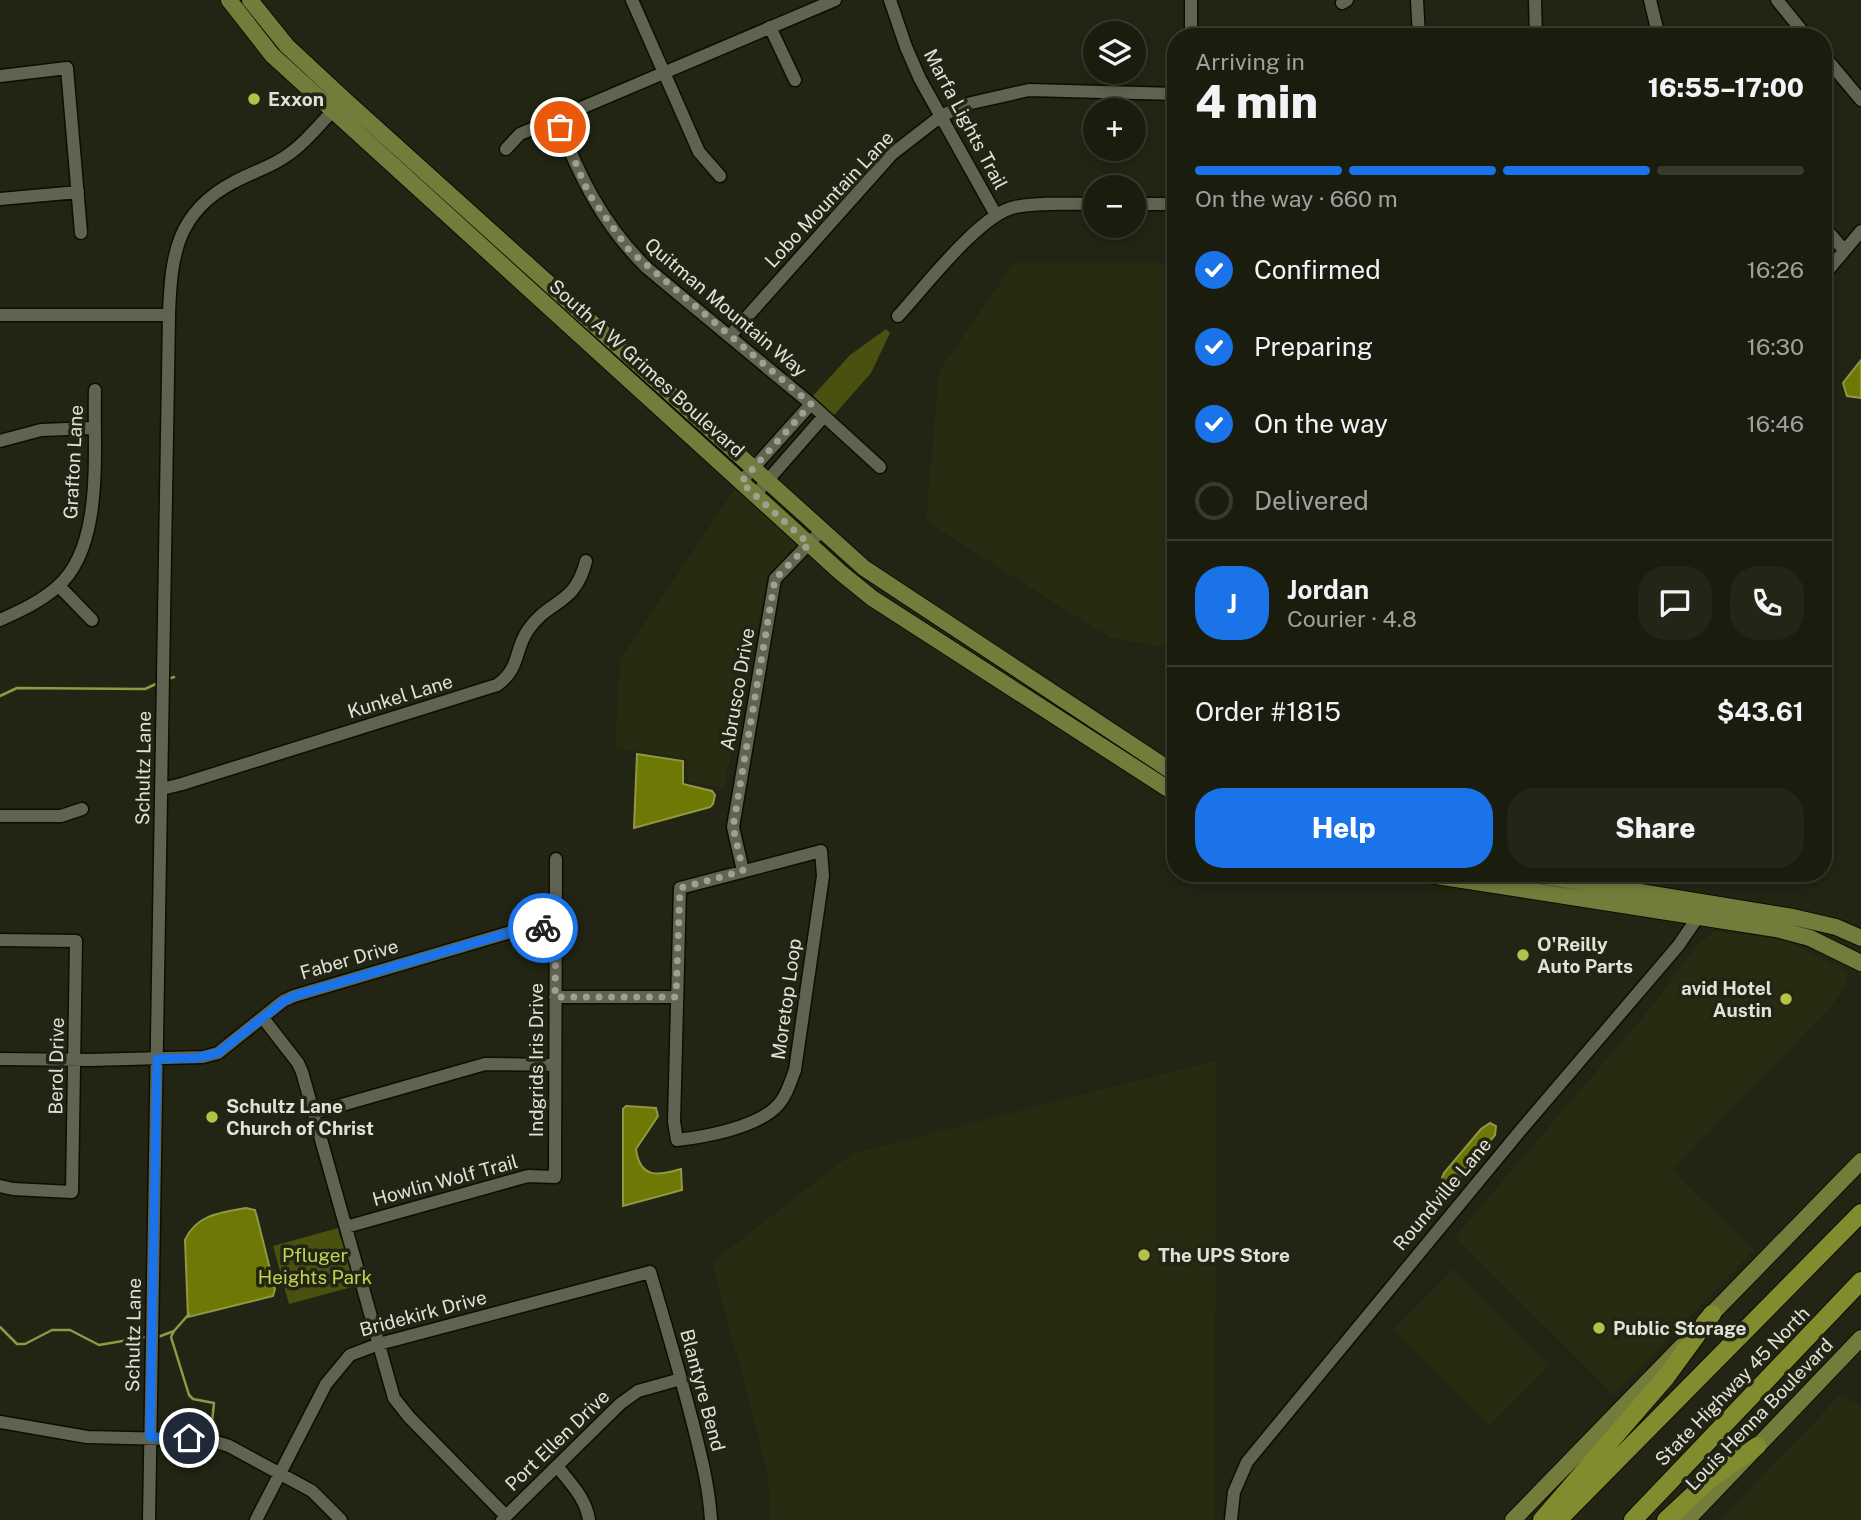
<!DOCTYPE html>
<html lang="en">
<head>
<meta charset="utf-8">
<style>
	body { margin:0; font-family:"Public Sans",sans-serif; background:#232517; color:#f1f3f6; height:100vh; display:flex; flex-direction:column; font-size:26px; white-space:nowrap }
	* { box-sizing:border-box; margin:0 }
	p { font-size:23px; color:#9fa19e }
	.icon { flex:none; width:38px; height:38px; fill:none; stroke:currentColor; stroke-width:2; stroke-linecap:round; stroke-linejoin:round }
	.map { position:relative; flex:1; overflow:hidden }
	.panel { position:absolute; left:1167px; top:28px; width:665px; height:854px; display:flex; flex-direction:column; background:#1a1c0e; border-radius:28px; box-shadow:0 4px 10px #0003,0 0 0 2px #383a2e }
	.panel>* { flex:none }
	.fabs { position:absolute; left:1083px; top:21px; display:grid; gap:14px }
	.fabs a { display:grid; place-items:center; width:63px; height:63px; border-radius:50%; background:#1a1c0e; box-shadow:0 4px 10px #0003,0 0 0 2px #383a2e; font-size:35px }
	.pin { position:absolute; display:grid; place-items:center; width:60px; height:60px; color:#fff; margin:-30px; border:4px solid #fff; border-radius:50%; box-shadow:0 2px 7px #0007 }
	.courier { position:absolute; display:grid; place-items:center; width:70px; height:70px; margin:-35px; border:5px solid #1a73e8; border-radius:50%; background:#fff; color:#222; box-shadow:0 2px 9px #0007 }
	.head em { font-style:normal; font-weight:800 }
	.head div { display:flex; flex-direction:column-reverse }
	.head { display:flex; align-items:center; justify-content:space-between; height:119px; padding:0 28px }
	h1 { font-size:46px; font-weight:800; line-height:52px }
	.bar { display:grid; grid-template-columns:repeat(4,1fr); gap:10px 7px; align-content:center; height:84px; padding:0 28px }
	.bar i { height:9px; border-radius:5px; background:#383a2e }
	.bar .selected { background:#1a73e8 }
	.bar p { grid-column:span 4 }
	.line { display:flex; align-items:center; gap:18px; padding:0 28px; border-top:2px solid #383a2e }
	.line div { flex:1 }
	.round { display:grid; place-items:center; flex:none; width:74px; height:74px; border-radius:28px; background:#232517 }
	ol { padding:0 28px; list-style:none }
	li { display:flex; align-items:center; gap:21px; height:77px }
	li p { margin-inline-start:auto }
	li .icon { padding:7px; border-radius:50%; background:#1a73e8; color:#fff; stroke-width:4 }
	li:last-child { color:#9fa19e }
	li i { width:38px; height:38px; border:4px solid #383a2e; border-radius:50% }
	.button { display:flex; gap:14px; margin-top:auto; padding:14px 28px }
	.button a { flex:1; height:80px; border-radius:28px; background:#1a73e8; color:#fff; font-size:28px; font-weight:800; line-height:80px; text-align:center }
	.button a+a { background:#232517; color:#f1f3f6 }
	.map>svg:first-child { display:block }
	.built { fill:#272b12 }
	.green { fill:#495010 }
	.water { fill:#6e7805; stroke:#909844; stroke-width:2 }
	.lines { fill:none; stroke-linecap:round; stroke-linejoin:round }
	.stream { stroke:#909844; stroke-width:2.5 }
	.minor-casing { stroke:#0c0e01; stroke-width:15 }
	.major-casing { stroke:#0c0e01; stroke-width:18 }
	.highway-casing { stroke:#0c0e01; stroke-width:20 }
	.minor { stroke:#606350; stroke-width:12 }
	.major { stroke:#747c3c; stroke-width:16 }
	.highway { stroke:#828c2f; stroke-width:18 }
	.done { stroke:#9ea092; stroke-width:7; stroke-dasharray:0 12.6 }
	.route { stroke:#1a73e8; stroke-width:9 }
	.poi-dot { fill:#b4c24a; stroke:#222513; stroke-width:2.5 }
	.labels { text-anchor:middle; stroke-width:7; stroke-linejoin:round; paint-order:stroke }
	.poi-label { font-size:19px; font-weight:bold; fill:#e0e2d7; stroke:#222513; text-anchor:start }
	.street-label { font-size:19px; fill:#e0e2d7; stroke:#222513 }
	.park-label { font-size:19px; fill:#c3d251; stroke:#222513 }
</style>
</head>
<body>
<div class="map">
<svg width="1861" height="1520" viewBox="0 0 1861 1520">
	<rect width="100%" height="100%" fill="#222513"/>
	<path class="built" d="M1014,263H1176V645L1159,646L1110,638L926,521L939,371Z
		M735,488L799,544L768,578L724,788L688,781L687,759L615,748L620,660Z
		M1714,931L1785,940L1847,971L1846,985L1831,1007L1672,1170L1754,1250L1614,1395L1455,1237L1654,1004L1696,946Z
		M1216,1061L1215,1520H771L767,1469L712,1262L853,1153Z
		M1454,1269L1549,1365L1489,1425L1394,1329Z
		M1839,1396L1861,1405V1520H1720Z"/>
	<path class="green" d="M886,329L890,333L871,373L834,415L812,397L850,355Z
		M338,1228L340,1237L346,1245L356,1286L289,1304L273,1246Z"/>
	<path class="water" d="M1861,360V398L1847,396L1843,383Z
		M637,754L683,761V784L712,791L715,795L713,804L710,807L634,828Z
		M626,1106L656,1108L658,1116L636,1149C640,1180 659,1175 681,1169L682,1190L623,1206V1109Z
		M1490,1123L1496,1126L1495,1135L1456,1182L1451,1185L1445,1184L1442,1178L1444,1173L1481,1129Z
		M246,1208L255,1210L257,1217L275,1289L273,1296L188,1317L185,1240C196,1215 221,1212 246,1208Z"/>
	<g class="lines">
		<path class="stream" d="M171,678L174,677
			M0,696L17,688L145,689L158,683
			M0,1327L17,1344H25L52,1330H70L99,1345L146,1337
			M174,1331L171,1337L189,1395L193,1399L214,1403L212,1422
			M158,1337L174,1331L189,1314"/>
		<defs>
			<path id="minor" d="M632,0L699,152L720,176
				M890,0L906,47L920,79L996,215
				M1417,0L1419,37
				M1535,0L1536,37
				M1650,0L1659,37
				M1777,0L1807,37
				M1342,3L1347,0
				M770,27L795,80
				M1191,37V0
				M1824,56L1861,100
				M0,76L67,68L81,233
				M557,119C579,176 603,225 647,268L811,404L880,467
				M506,149L520,134L835,0
				M0,199L78,192
				M1134,204H1176
				M1824,227L1844,250
				M1824,275L1861,231
				M0,315H169
				M898,316C923,289 980,214 1015,207C1041,202 1069,204 1096,204
				M730,336L892,154L941,116L967,104L1029,90L1176,94
				M0,441L41,430L94,428
				M741,482L811,404
				M755,495L824,416
				M59,586L92,620
				M0,620C20,611 40,602 57,587C105,546 93,448 95,390
				M162,789L182,784L497,685C521,668 514,650 528,630C549,599 575,606 586,561
				M0,816H61L82,809
				M821,851L823,876L795,1070C790,1083 786,1098 775,1108C754,1128 704,1137 677,1140L674,1122L680,888Z
				M743,871L733,827L775,579L822,530
				M0,940L76,941L72,1192L13,1189L0,1186
				M555,997H676
				M263,1018L298,1063L302,1072L394,1398L409,1417L506,1516
				M0,1059L89,1060L203,1057L218,1053L283,1001L294,996L521,929L556,928
				M314,1113L485,1064L555,1065
				M346,1227L528,1176L555,1177L556,859
				M0,1422L87,1437L210,1440L229,1446L312,1491L341,1520
				M557,1466C570,1483 586,1498 589,1520
				M149,1520L169,315C171,256 176,212 234,182C250,173 268,168 283,158C304,145 321,123 338,105
				M256,1520L326,1384L350,1355L379,1344L650,1272C665,1323 680,1373 693,1424C701,1456 709,1487 711,1520
				M502,1520L620,1404L638,1391L681,1379
				M1231,1520L1234,1492L1247,1462L1520,1131L1678,946L1698,917V909"/>
			<path id="major" d="M229,0L272,55L840,572L872,598L1176,794
				M250,0L287,46L344,99L864,568L1176,774
				M1417,873L1776,929L1810,938L1861,963
				M1524,873L1793,917L1836,927L1861,938
				M1704,1322L1861,1161
				M1513,1520L1682,1346
				M1687,1520L1861,1338"/>
			<path id="highway" d="M1542,1520L1666,1377L1712,1314
				M1558,1520L1861,1213
				M1633,1520L1861,1281
				M1666,1520L1709,1480L1757,1446"/>
		</defs>
		<use href="#minor" class="minor-casing"/>
		<use href="#major" class="major-casing"/>
		<use href="#highway" class="highway-casing"/>
		<use href="#minor" class="minor"/>
		<use href="#major" class="major"/>
		<use href="#highway" class="highway"/>
	</g>
	<g class="lines">
		<path class="done" d="M543,928H556L555,997H676L680,888L743,871L733,827L775,579L809,544L741,482L811,404L629,250L589,194L560,127"/>
		<path class="route" d="M189,1438L150,1437L157,1059L196,1058L218,1053L284,1001L294,996L521,929L543,928"/>
	</g>
	<g class="poi-dot">
		<circle cx="254" cy="99" r="7"/>
		<circle cx="1523" cy="955" r="7"/>
		<circle cx="1786" cy="999" r="7"/>
		<circle cx="212" cy="1117" r="7"/>
		<circle cx="1144" cy="1255" r="7"/>
		<circle cx="1599" cy="1328" r="7"/>
	</g>
	<g class="labels">
		<g class="poi-label">
			<text x="268" y="106">Exxon</text>
			<text x="1537" y="951">O'Reilly<tspan x="1537" dy="22">Auto Parts</tspan></text>
			<text x="1772" y="995" text-anchor="end">avid Hotel<tspan x="1772" dy="22">Austin</tspan></text>
			<text x="226" y="1113">Schultz Lane<tspan x="226" dy="22">Church of Christ</tspan></text>
			<text x="1158" y="1262">The UPS Store</text>
			<text x="1613" y="1335">Public Storage</text>
		</g>
		<g class="street-label">
			<text transform="translate(966 119) rotate(62)" y="7">Marfa Lights Trail</text>
			<text transform="translate(829 199) rotate(-47)" y="7">Lobo Mountain Lane</text>
			<text transform="translate(726 307) rotate(40)" y="7">Quitman Mountain Way</text>
			<text transform="translate(647 368) rotate(42)" y="7">South A W Grimes Boulevard</text>
			<text transform="translate(73 462) rotate(-87)" y="7">Grafton Lane</text>
			<text transform="translate(737 689) rotate(-80)" y="7">Abrusco Drive</text>
			<text transform="translate(400 696) rotate(-17)" y="7">Kunkel Lane</text>
			<text transform="translate(143 768) rotate(-89)" y="7">Schultz Lane</text>
			<text transform="translate(349 959) rotate(-16)" y="7">Faber Drive</text>
			<text transform="translate(786 999) rotate(-82)" y="7">Moretop Loop</text>
			<text transform="translate(536 1060) rotate(-90)" y="7">Indgrids Iris Drive</text>
			<text transform="translate(56 1066) rotate(-89)" y="7">Berol Drive</text>
			<text transform="translate(445 1180) rotate(-15)" y="7">Howlin Wolf Trail</text>
			<text transform="translate(1442 1194) rotate(-50)" y="7">Roundville Lane</text>
			<text transform="translate(423 1313) rotate(-15)" y="7">Bridekirk Drive</text>
			<text transform="translate(133 1335) rotate(-89)" y="7">Schultz Lane</text>
			<text transform="translate(1732 1386) rotate(-46)" y="7">State Highway 45 North</text>
			<text transform="translate(703 1390) rotate(75)" y="7">Blantyre Bend</text>
			<text transform="translate(1759 1414) rotate(-46)" y="7">Louis Henna Boulevard</text>
			<text transform="translate(557 1440) rotate(-44)" y="7">Port Ellen Drive</text>
		</g>
		<g class="park-label">
			<text x="315" y="1262">Pfluger<tspan x="315" dy="22">Heights Park</tspan></text>
		</g>
	</g>
</svg>
<div class="fabs">
<a><svg class="icon" aria-label="layers" viewBox="0 0 24 24"><path d="M12 4l9 5-9 5-9-5zM3 14l9 5 9-5"/></svg></a>
<a>+</a>
<a>−</a>
</div>
<div class="pin" style="left:560px;top:127px;background:#ea580c"><svg class="icon" aria-label="bag" viewBox="0 0 24 24"><path d="M5 8h14l-1 12H6zM9 8a3 3 0 0 1 6 0"/></svg></div>
<div class="pin" style="left:189px;top:1438px;background:#1f2937"><svg class="icon" aria-label="home" viewBox="0 0 24 24"><path d="M3 11l9-7 9 7M6 9v11h12V9"/></svg></div>
<div class="courier" style="left:543px;top:928px"><svg class="icon" aria-label="bike" viewBox="0 0 24 24"><circle cx="6" cy="16" r="4"/><circle cx="18" cy="16" r="4"/><path d="M6 16l4-8h5l3 8M10 8l3 8H6M13 5h3"/></svg></div>
<section class="panel">
<div class="head"><div><h1>4 min</h1><p>Arriving in</p></div><em>16:55–17:00</em></div>
<div class="bar"><i class="selected"></i><i class="selected"></i><i class="selected"></i><i></i><p>On the way · 660 m</p></div>
<ol>
<li><svg class="icon" aria-label="check" viewBox="0 0 24 24"><path d="M5 12l5 5 9-10"/></svg>Confirmed<p>16:26</p></li>
<li><svg class="icon" aria-label="check" viewBox="0 0 24 24"><path d="M5 12l5 5 9-10"/></svg>Preparing<p>16:30</p></li>
<li><svg class="icon" aria-label="check" viewBox="0 0 24 24"><path d="M5 12l5 5 9-10"/></svg>On the way<p>16:46</p></li>
<li><i></i>Delivered</li>
</ol>
<div class="line" style="height:126px"><b class="round" style="background:#1a73e8;color:#fff">J</b><div><b>Jordan</b><p>Courier · 4.8</p></div><a class="round"><svg class="icon" aria-label="chat" viewBox="0 0 24 24"><path d="M4 5h16v11H9l-5 4z"/></svg></a><a class="round"><svg class="icon" aria-label="phone" viewBox="0 0 24 24"><path d="M5 4h4l2 5-3 2q2 4 5 5l2-3 5 2v4C11 20 4 13 5 4z"/></svg></a></div>
<div class="line" style="height:91px"><div>Order #1815</div><b>$43.61</b></div>
<div class="button"><a>Help</a><a>Share</a></div>
</section>
</div>
</body>
</html>
